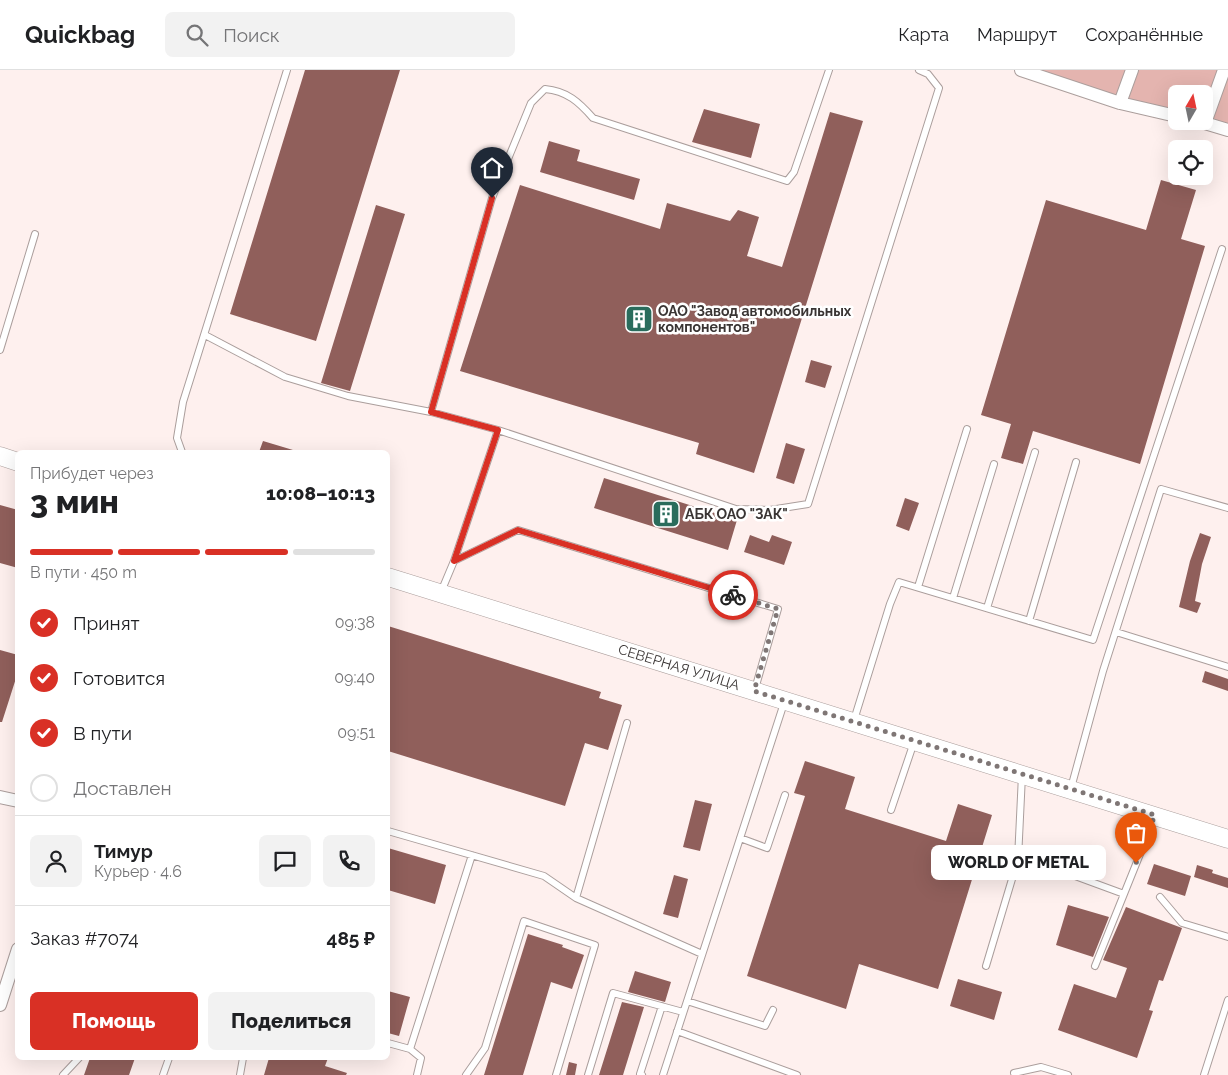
<!DOCTYPE html>
<html lang="ru">
<head>
<meta charset="utf-8">
<style>
	body { margin:0; font-family:Raleway,sans-serif; background:#f2f2f2; color:#202124; height:100vh; display:flex; flex-direction:column; font-size:19px; white-space:nowrap }
	* { box-sizing:border-box; margin:0 }
	p { font-size:16px; color:#757577 }
	.icon { flex:none; width:28px; height:28px; fill:none; stroke:currentColor; stroke-width:2; stroke-linecap:round; stroke-linejoin:round }
	.map { position:relative; flex:1; overflow:hidden }
	.panel { position:absolute; left:15px; top:380px; width:375px; height:610px; display:flex; flex-direction:column; background:#fff; border-radius:8px; box-shadow:0 5px 20px #0002 }
	.panel>* { flex:none }
	.needle { width:32px; rotate:9deg }
	.tools { position:absolute; left:1168px; top:15px; display:grid; gap:10px }
	.tools a { display:grid; place-items:center; width:45px; height:45px; border-radius:8px; background:#fff; box-shadow:0 5px 20px #0002; font-size:25px }
	.pin { position:absolute; display:grid; place-items:center; width:42px; height:42px; color:#fff; margin:-51px -21px; border-radius:50% 50% 50% 0; rotate:-45deg; box-shadow:0 0 5px #0007 }
	.pin .icon { rotate:45deg }
	.courier { position:absolute; display:grid; place-items:center; width:50px; height:50px; margin:-25px; border:4px solid #d93025; border-radius:50%; background:#fff; color:#222; box-shadow:0 1px 6px #0007 }
	.bubble { position:absolute; height:35px; border-radius:8px; background:#fff; box-shadow:0 5px 20px #0002; font-size:16px; font-weight:800; line-height:35px; text-align:center }
	.headline em { font-style:normal; font-weight:800 }
	.headline div { display:flex; flex-direction:column-reverse }
	.headline { display:flex; align-items:center; justify-content:space-between; height:85px; padding:0 15px }
	h1 { font-size:32px; font-weight:800; line-height:38px }
	.bar { display:grid; grid-template-columns:repeat(4,1fr); gap:8px 5px; align-content:center; height:60px; padding:0 15px }
	.bar i { height:6px; border-radius:4px; background:#e0e0e0 }
	.bar .on { background:#d93025 }
	.bar p { grid-column:span 4 }
	.line { display:flex; align-items:center; gap:12px; padding:0 15px; border-top:1px solid #e0e0e0 }
	.line div { flex:1 }
	.round { display:grid; place-items:center; flex:none; width:52px; height:52px; border-radius:8px; background:#f2f2f2 }
	ol { padding:0 15px; list-style:none }
	li { display:flex; align-items:center; gap:15px; height:55px }
	li p { margin-inline-start:auto }
	li .icon { padding:5px; border-radius:50%; background:#d93025; color:#fff; stroke-width:4 }
	li:last-child { color:#757577 }
	li i { width:28px; height:28px; border:2px solid #e0e0e0; border-radius:50% }
	.action { display:flex; gap:10px; margin-top:auto; padding:10px 15px }
	.action a { flex:1; height:58px; border-radius:8px; background:#d93025; color:#fff; font-size:20px; font-weight:800; line-height:58px; text-align:center }
	.action a+a { background:#f2f2f2; color:#202124 }
	header { display:flex; align-items:center; gap:30px; box-sizing:border-box; height:70px; padding:0 25px; background:#fff; border-bottom:1px solid #e0e0e0 }
	header strong { font-size:24px }
	nav { display:flex; gap:28px; margin-inline-start:auto; font-size:18px }
	.search { width:350px; height:45px; background:#f2f2f2; display:flex; align-items:center; gap:12px; box-sizing:border-box; padding:0 18px; border-radius:8px; color:#757577; font-size:19px }
	.map>svg:first-child { display:block }
	.green { fill:#e4b4af }
	.building { fill:#905f5b }
	.lines { fill:none; stroke-linecap:round; stroke-linejoin:round }
	.lane-casing { stroke:#ab9e9c; stroke-width:8 }
	.street-casing { stroke:#ab9e9c; stroke-width:14 }
	.secondary-casing { stroke:#ab9e9c; stroke-width:19 }
	.lane { stroke:#fff; stroke-width:6 }
	.street { stroke:#fff; stroke-width:12 }
	.secondary { stroke:#fff; stroke-width:18 }
	.done { stroke:#7f7675; stroke-width:5; stroke-dasharray:0 9 }
	.route { stroke:#d93025; stroke-width:6 }
	.labels { text-anchor:middle; stroke-width:5; stroke-linejoin:round; paint-order:stroke }
	.poi-label { font-size:14px; font-weight:bold; fill:#3a3534; stroke:#fff; text-anchor:start }
	.street-label { font-size:14px; fill:#3a3534; stroke:#fff }
</style>
</head>
<body>
<header>
<strong>Quickbag</strong>
<div class="search"><svg class="icon" aria-label="search" viewBox="0 0 24 24"><circle cx="10" cy="10" r="6"/><path d="M15 15l6 6"/></svg>Поиск</div>
<nav><a>Карта</a><a>Маршрут</a><a>Сохранённые</a></nav>
</header>
<div class="map">
<svg width="1228" height="1005" viewBox="0 0 1228 1005">
	<rect width="100%" height="100%" fill="#fef0ee"/>
	<path class="green" d="M1017,0H1228V60L1204,51V24H1176V46Z"/>
	<path class="building" d="M305,0H400L316,271L230,244Z
		M704,39L760,54L751,88L692,72Z
		M830,42L863,51L754,403L696,384L699,373L460,301L520,115L660,159L667,133L730,151L738,140L759,147L747,186L782,197Z
		M549,71L580,80L577,91L640,109L634,130L540,102Z
		M1161,110L1196,120L1181,169L1205,176L1140,394L1033,361L1023,394L1001,388L1011,354L981,345L1046,130L1146,160Z
		M376,135L405,144L350,321L321,313Z
		M811,290L832,296L825,318L805,312Z
		M263,371L293,380V382H259Z
		M786,373L805,379L794,414L776,408Z
		M604,408L737,450L728,480L594,438Z
		M905,428L919,433L909,461L896,456Z
		M0,435L18,440V498L0,493Z
		M1200,463L1211,467L1202,494L1195,531L1201,533L1197,543L1179,537L1190,491Z
		M750,465L769,472L772,465L792,472L784,495L744,482Z
		M388,556L601,622L599,628L622,635L608,680L585,673L565,736L388,681Z
		M0,580L18,585V602L2,652H0Z
		M1205,601L1228,609V621L1202,612Z
		M805,691L855,707L845,739L946,771L958,734L992,745L938,919L859,894L846,939L747,906L805,726L794,723Z
		M695,730L712,734L700,781L683,777Z
		M388,778L446,795L435,834L388,820Z
		M1154,794L1191,806L1185,826L1147,814Z
		M1197,795L1213,800L1212,803L1228,808V818L1194,807Z
		M674,805L688,809L678,848L663,844Z
		M1068,835L1109,847L1093,887L1056,875Z
		M1126,837L1182,858L1163,911L1159,910L1149,940L1153,941L1137,988L1058,960L1074,914L1116,928L1127,898L1103,890Z
		M528,864L563,875L562,877L584,885L572,919L551,912L523,1005H484Z
		M635,901L671,912L665,932L628,922Z
		M958,909L1002,922L994,950L950,936Z
		M388,921L410,927L399,966L388,963Z
		M622,932L644,937L623,1005H599Z
		M90,988H135L129,1005H84Z
		M269,988H328L325,996L347,1003L346,1005H264Z
		M569,992L577,994L575,1005H566Z"/>
	<g class="lines">
		<defs>
			<path id="lane" d="M205,265L285,307L348,326L431,342L498,360L736,439L770,440L808,434L939,18L928,4L919,0
				M0,280L35,164
				M431,342L492,128L531,33L545,19C567,21 579,32 593,48L787,111L794,102L829,0
				M182,382L177,368L183,332L287,0
				M454,491L518,460L778,539L755,619
				M918,517L967,359
				M441,522L454,491L498,360
				M953,528L994,394
				M987,538L1035,382
				M1029,551L1076,392
				M1116,562L1228,597
				M854,650L890,534L899,512L1093,570L1222,179
				M627,653L576,828L702,884
				M1071,718L1103,601L1161,419L1228,438
				M891,740L914,672
				M388,761L544,806L576,828
				M740,768L767,778L785,725
				M1075,806L1124,824
				M1160,827L1182,853L1228,867
				M986,896L1018,789L1022,705
				M1095,896L1155,747
				M687,931L765,956L773,940
				M677,961L797,1005
				M388,973L410,979L472,785
				M410,979L421,988L417,1005
				M1014,1003L1041,997L1068,1005
				M63,1005L79,988
				M163,1005L169,988
				M240,1005L243,988
				M466,1005L485,978L524,851L595,875L556,1005
				M588,1005L613,923L683,942
				M642,1005L640,1004L662,936
				M663,1005L784,633
				M1204,1005L1228,930"/>
			<path id="street" d="M1021,0L1120,33L1176,46
				M1120,33L1132,0
				M1198,51L1228,60
				M1205,53L1224,0
				M0,727L18,731
				M0,935L18,879"/>
			<path id="secondary" d="M0,386L18,392
				M388,507L1228,769"/>
		</defs>
		<use href="#lane" class="lane-casing"/>
		<use href="#street" class="street-casing"/>
		<use href="#secondary" class="secondary-casing"/>
		<use href="#lane" class="lane"/>
		<use href="#street" class="street"/>
		<use href="#secondary" class="secondary"/>
	</g>
	<g class="lines">
		<path class="done" d="M733,525L778,539L754,621L1155,745L1136,793"/>
		<path class="route" d="M492,128L431,342L498,360L454,491L518,460L733,525"/>
	</g>
	<defs>
		<symbol id="building-square" viewBox="-11 -11 22 22"><rect x="-9" y="-9" width="18" height="18" rx="4" fill="#2a6c5c" stroke="#fff"/><path d="M-4-6H4V6H1V3H-1V6H-4ZM-2.5-4.3h1.7v1.8h-1.7ZM.8-4.3h1.7v1.8H.8ZM-2.5-1h1.7V.8h-1.7ZM.8-1h1.7V.8H.8Z" fill="#fff"/></symbol>
	</defs>
	<g fill-rule="evenodd">
		<use href="#building-square" x="623" y="233" width="32" height="32"/>
		<use href="#building-square" x="650" y="428" width="32" height="32"/>
	</g>
	<g class="labels">
		<g class="poi-label">
			<text x="658" y="246">ОАО "Завод автомобильных<tspan x="658" dy="16">компонентов"</tspan></text>
			<text x="685" y="449">АБК ОАО "ЗАК"</text>
		</g>
		<g class="street-label">
			<text transform="translate(679 597) rotate(17)" y="5">СЕВЕРНАЯ УЛИЦА</text>
		</g>
	</g>
</svg>
<div class="tools">
<a><svg class="needle" viewBox="-14 -14 28 28"><path d="M0-13l5 13h-10z" fill="#e53935"/><path d="M0 13l5-13h-10z" fill="#757577"/></svg></a>
<a><svg class="icon" aria-label="locate" viewBox="0 0 24 24"><circle cx="12" cy="12" r="6"/><path d="M12 2v4M12 18v4M2 12h4M18 12h4"/></svg></a>
</div>
<div class="pin" style="left:1136px;top:793px;background:#ea580c"><svg class="icon" aria-label="bag" viewBox="0 0 24 24"><path d="M5 8h14l-1 12H6zM9 8a3 3 0 0 1 6 0"/></svg></div>
<div class="pin" style="left:492px;top:128px;background:#1f2937"><svg class="icon" aria-label="home" viewBox="0 0 24 24"><path d="M3 11l9-7 9 7M6 9v11h12V9"/></svg></div>
<div class="courier" style="left:733px;top:525px"><svg class="icon" aria-label="bike" viewBox="0 0 24 24"><circle cx="6" cy="16" r="4"/><circle cx="18" cy="16" r="4"/><path d="M6 16l4-8h5l3 8M10 8l3 8H6M13 5h3"/></svg></div>
<div class="bubble" style="left:931px;top:775px;width:175px">WORLD OF METAL</div>
<section class="panel">
<div class="headline"><div><h1>3 мин</h1><p>Прибудет через</p></div><em>10:08–10:13</em></div>
<div class="bar"><i class="on"></i><i class="on"></i><i class="on"></i><i></i><p>В пути · 450 m</p></div>
<ol>
<li><svg class="icon" aria-label="check" viewBox="0 0 24 24"><path d="M5 12l5 5 9-10"/></svg>Принят<p>09:38</p></li>
<li><svg class="icon" aria-label="check" viewBox="0 0 24 24"><path d="M5 12l5 5 9-10"/></svg>Готовится<p>09:40</p></li>
<li><svg class="icon" aria-label="check" viewBox="0 0 24 24"><path d="M5 12l5 5 9-10"/></svg>В пути<p>09:51</p></li>
<li><i></i>Доставлен</li>
</ol>
<div class="line" style="height:90px"><a class="round"><svg class="icon" aria-label="person" viewBox="0 0 24 24"><circle cx="12" cy="8" r="4"/><path d="M4 21q1-7 8-7t8 7"/></svg></a><div><b>Тимур</b><p>Курьер · 4.6</p></div><a class="round"><svg class="icon" aria-label="chat" viewBox="0 0 24 24"><path d="M4 5h16v11H9l-5 4z"/></svg></a><a class="round"><svg class="icon" aria-label="phone" viewBox="0 0 24 24"><path d="M5 4h4l2 5-3 2q2 4 5 5l2-3 5 2v4C11 20 4 13 5 4z"/></svg></a></div>
<div class="line" style="height:65px"><div>Заказ #7074</div><b>485 ₽</b></div>
<div class="action"><a>Помощь</a><a>Поделиться</a></div>
</section>
</div>
</body>
</html>
